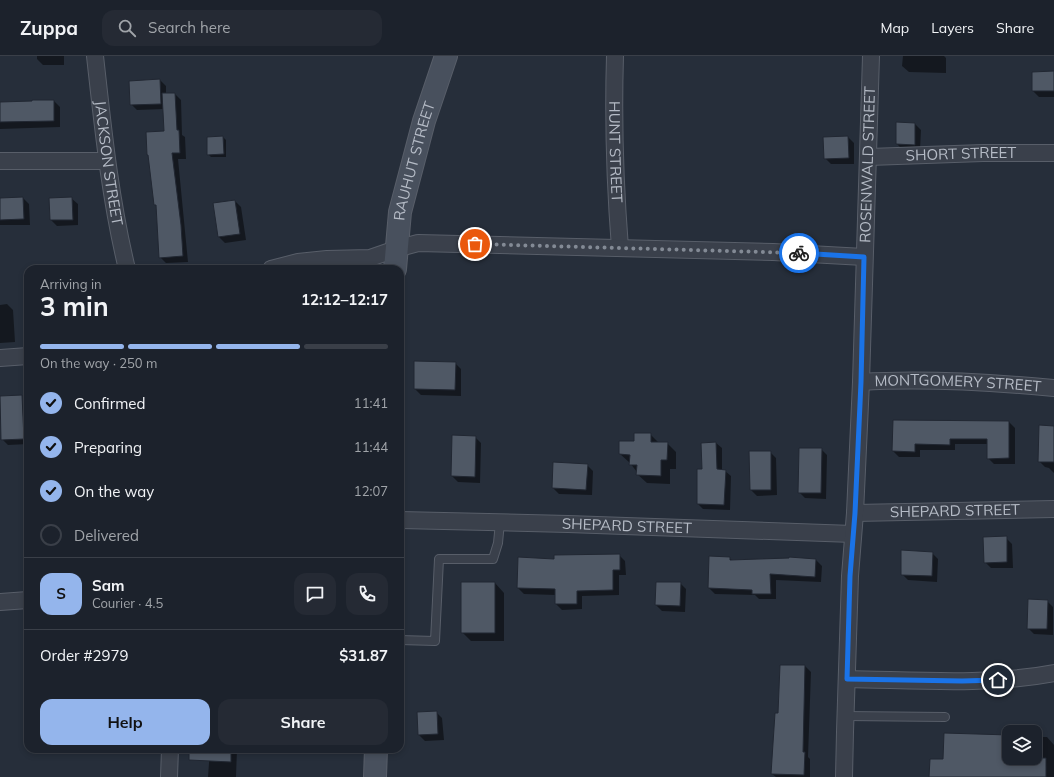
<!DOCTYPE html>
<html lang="en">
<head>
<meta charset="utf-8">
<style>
	body { margin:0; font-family:Mulish,sans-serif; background:#252a34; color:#f1f3f6; height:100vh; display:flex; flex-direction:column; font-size:15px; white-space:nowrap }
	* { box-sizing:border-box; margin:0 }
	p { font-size:13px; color:#a0a4a9 }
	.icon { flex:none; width:22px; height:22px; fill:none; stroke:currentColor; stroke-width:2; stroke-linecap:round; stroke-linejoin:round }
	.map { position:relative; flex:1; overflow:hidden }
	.side { position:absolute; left:24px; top:209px; width:380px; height:488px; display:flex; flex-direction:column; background:#1c222c; border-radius:12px; box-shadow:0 2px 6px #0003,0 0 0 1px #3a3f48 }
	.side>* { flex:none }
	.fabs { position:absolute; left:1002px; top:669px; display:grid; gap:8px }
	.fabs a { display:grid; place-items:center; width:40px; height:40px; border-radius:8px; background:#1c222c; box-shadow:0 2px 6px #0003,0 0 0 1px #3a3f48; font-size:20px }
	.pin { position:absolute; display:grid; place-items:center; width:34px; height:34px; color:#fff; margin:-17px; border:2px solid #fff; border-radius:50%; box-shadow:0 1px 4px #0007 }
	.courier { position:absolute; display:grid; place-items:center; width:40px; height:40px; margin:-20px; border:3px solid #1a73e8; border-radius:50%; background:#fff; color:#222; box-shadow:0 1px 5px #0007 }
	.headline em { font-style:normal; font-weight:700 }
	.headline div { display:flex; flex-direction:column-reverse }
	.headline { display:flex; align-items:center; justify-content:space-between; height:68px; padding:0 16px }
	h1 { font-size:26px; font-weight:700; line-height:30px }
	.bar { display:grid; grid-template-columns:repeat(4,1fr); gap:6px 4px; align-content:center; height:48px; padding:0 16px }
	.bar i { height:5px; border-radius:3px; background:#3a3f48 }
	.bar .on { background:#94b5ec }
	.bar p { grid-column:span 4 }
	.line { display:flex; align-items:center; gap:10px; padding:0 16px; border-top:1px solid #3a3f48 }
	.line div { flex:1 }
	.round { display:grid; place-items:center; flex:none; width:42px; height:42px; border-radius:12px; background:#252a34 }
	ol { padding:0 16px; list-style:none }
	li { display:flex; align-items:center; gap:12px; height:44px }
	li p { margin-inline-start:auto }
	li .icon { padding:4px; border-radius:50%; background:#94b5ec; color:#111; stroke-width:4 }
	li:last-child { color:#a0a4a9 }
	li i { width:22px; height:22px; border:2px solid #3a3f48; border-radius:50% }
	.button { display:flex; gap:8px; margin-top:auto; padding:8px 16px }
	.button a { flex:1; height:46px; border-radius:12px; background:#94b5ec; color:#111; font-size:16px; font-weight:700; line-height:46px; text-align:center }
	.button a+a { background:#252a34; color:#f1f3f6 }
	header { display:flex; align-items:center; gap:24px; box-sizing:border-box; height:56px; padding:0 20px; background:#1c222c; border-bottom:1px solid #3a3f48 }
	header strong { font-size:19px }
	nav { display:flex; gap:22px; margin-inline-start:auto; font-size:14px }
	.search { width:280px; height:36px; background:#252a34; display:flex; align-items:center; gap:10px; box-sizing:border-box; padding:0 14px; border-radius:12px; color:#a0a4a9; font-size:15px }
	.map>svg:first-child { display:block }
	.shadow { fill:#0007 }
	.building { fill:#4f5865; stroke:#212732 }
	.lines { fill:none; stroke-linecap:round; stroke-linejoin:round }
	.lane-casing { stroke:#585e69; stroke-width:10 }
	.street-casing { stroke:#585e69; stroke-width:18 }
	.secondary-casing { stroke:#585e69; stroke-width:24 }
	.lane { stroke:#3a404b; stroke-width:8 }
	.street { stroke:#3a404b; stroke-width:16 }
	.secondary { stroke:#48505d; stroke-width:22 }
	.done { stroke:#838a95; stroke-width:4; stroke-dasharray:0 7.2 }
	.route { stroke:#1a73e8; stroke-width:5 }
	.labels { text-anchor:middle; stroke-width:4; stroke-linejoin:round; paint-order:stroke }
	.street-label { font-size:15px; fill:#b5bbc6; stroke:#1f2530 }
</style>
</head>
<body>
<header>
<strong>Zuppa</strong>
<div class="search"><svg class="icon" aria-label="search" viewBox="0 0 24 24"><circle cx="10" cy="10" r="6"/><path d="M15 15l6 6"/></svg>Search here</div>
<nav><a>Map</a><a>Layers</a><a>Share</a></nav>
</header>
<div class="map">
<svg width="1054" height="721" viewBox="0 0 1054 721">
	<rect width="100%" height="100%" fill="#262e3a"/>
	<path class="shadow" d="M37,0H64V9H43L37,3Z
		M903,0H944L946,2V17L909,16L902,10Z
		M1054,16V41H1039L1033,35V17Z
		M160,24L166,30V38H175L181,44L182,79L185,81L186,103H178L188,206L166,207L160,201L157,150L155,148L165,76L164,53L137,54L131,48Z
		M54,45L60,51V71L0,73V47Z
		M915,68L921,74L920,94H903L897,88Z
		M223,81L226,84V101H211L208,98Z
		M848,81L854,87V108H831L825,102Z
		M23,142L29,148L30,169H0V143Z
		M71,142L78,148V169L57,170L51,164Z
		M235,145L241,151L246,184L225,187L219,181L214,148Z
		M7,248L13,254L15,286L0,287V249Z
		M455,307L461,313V340L421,339L415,333Z
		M22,350L28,356V388L8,389L2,383Z
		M894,365L1009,366L1015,372V408H994L988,402V388H955V394H920V401H899L893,395Z
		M1054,371V417L1049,412L1045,411L1039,405Z
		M650,378L659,387H667L676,396V413H670V428L647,427L637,418V416L630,407L620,398L635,386Z
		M475,381L481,387L480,427L458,426L452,420Z
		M702,387H716L722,392V415H725L731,420L730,454L703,453L698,448L703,414Z
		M821,393L827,399L826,443L805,442L799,436Z
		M770,396L776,402L777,439L757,440L751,434Z
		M587,409L593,415L592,439L559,438L553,432Z
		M1006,482L1012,488L1013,512H991L985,506Z
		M932,497L938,503L937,526L908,524L902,518Z
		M619,499L625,505L626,519H619V539L582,540V553L562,554L556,548V539L524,538L518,532L555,504Z
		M729,502L733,505L816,504L822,510L821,526L776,524V543H759L755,539L715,538L709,532Z
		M495,527L504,537V585H471L462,576Z
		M680,527L686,533L685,556L662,555L656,549Z
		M1047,545L1053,551V579L1034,578L1028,572Z
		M805,610L811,616L808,701L810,703V721H776L772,718L779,658Z
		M436,656L442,662L444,684L425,685L419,679Z
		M1009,680V702H1035V681H1047L1054,689V721H930L944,704Z
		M210,693H237L236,721H208Z"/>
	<path class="building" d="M1054,15V35H1032V16Z
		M160,23L161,48L130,49L129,25Z
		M162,37H175L177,74H179L180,97H172L181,169L183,200L159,202L156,149H154L148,99H147L146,76L164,75Z
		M32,44H54V65L0,66V46L32,45Z
		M896,66L915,67V89L896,88Z
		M223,80L224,98L207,99V81Z
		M848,80L849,102L824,103L823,81Z
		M23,141L24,163L0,164V142Z
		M72,141L73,164H50L49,142Z
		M235,144L240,178L218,181L213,147Z
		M414,305L456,306L455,334L414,333Z
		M22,339L24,383L1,384L0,340Z
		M893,364L1009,365V402L987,403V383H950V389L915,388V396L892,395Z
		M1039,369L1054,370V406H1038Z
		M634,377H651V386H668L667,404H661V420L636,419L637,409H629L630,399L619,398V385H634Z
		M452,379L476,380L475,421L451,420Z
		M716,386L717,413L726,414L724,449L697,448V413H702L701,387Z
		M799,392H822L821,437H798Z
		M749,395H771V434H750Z
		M553,406L588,408L586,434L552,432Z
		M1007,480V506L984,507L983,481Z
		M901,494L933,496L932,520L901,519Z
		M620,498V514H613V534L577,535V548H555V533L517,532L518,501L554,503V499Z
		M709,500L730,501V504L789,502V501L816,503L815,521L770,518L771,538H752V534L708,532Z
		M461,526H495V577H461Z
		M656,526H681L680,550L655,549Z
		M1028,543L1048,544L1047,573H1027Z
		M780,609H805L803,696H805L804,719L771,718L775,657H778Z
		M437,655L438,678L418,679L417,656Z
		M944,677L1009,679V702H1046V721H929L930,703H943Z
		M189,693H231V706L189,704Z"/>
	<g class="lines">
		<defs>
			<path id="lane" d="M400,584L435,585L439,503H493L498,487L500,466
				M845,660L945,661"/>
			<g id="street">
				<path id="s1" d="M95,0C103,72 110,143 127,213"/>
				<path id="s2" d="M615,0C613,64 615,128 620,192"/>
				<path id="s3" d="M869,101L983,97H1054"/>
				<path d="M0,105H106"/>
				<path d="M271,213L298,206L327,203L370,202L396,193L418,187L773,196L864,201"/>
				<path d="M0,302L28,300"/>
				<path id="s4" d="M861,326C925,322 990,326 1054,332"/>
				<path id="s5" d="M855,457L1054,453"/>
				<path id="s6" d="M400,464L568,468L853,478"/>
				<path d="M0,546L28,544"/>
				<path d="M847,623C916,624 986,630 1054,617"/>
				<path d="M169,721L170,693"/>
				<path id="s7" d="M844,721L845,676L850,520L855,457L861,326L871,0"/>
			</g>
			<g id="secondary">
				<path id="s8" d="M395,213L400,156L424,65L446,0"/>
				<path d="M375,721L376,693"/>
			</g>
		</defs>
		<use href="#lane" class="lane-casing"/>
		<use href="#street" class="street-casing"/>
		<use href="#secondary" class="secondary-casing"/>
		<use href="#lane" class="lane"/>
		<use href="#street" class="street"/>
		<use href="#secondary" class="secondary"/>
	</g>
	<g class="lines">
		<path class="done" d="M475,188L799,197"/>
		<path class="route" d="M799,197L864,201L861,326L855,457L850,520L847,623L962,625L998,624"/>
	</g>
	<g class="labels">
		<g class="street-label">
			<text dy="5" stroke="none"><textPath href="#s2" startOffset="96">HUNT STREET</textPath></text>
			<text dy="5" stroke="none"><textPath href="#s3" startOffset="92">SHORT STREET</textPath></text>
			<text dy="5" stroke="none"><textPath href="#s8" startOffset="110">RAUHUT STREET</textPath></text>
			<text dy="5" stroke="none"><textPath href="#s1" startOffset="108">JACKSON STREET</textPath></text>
			<text dy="5" stroke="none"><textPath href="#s7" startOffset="613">ROSENWALD STREET</textPath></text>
			<text dy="5" stroke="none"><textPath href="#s4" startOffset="97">MONTGOMERY STREET</textPath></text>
			<text dy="5" stroke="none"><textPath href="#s5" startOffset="100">SHEPARD STREET</textPath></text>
			<text dy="5" stroke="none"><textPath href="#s6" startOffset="227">SHEPARD STREET</textPath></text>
		</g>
	</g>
</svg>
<div class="fabs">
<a><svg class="icon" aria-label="layers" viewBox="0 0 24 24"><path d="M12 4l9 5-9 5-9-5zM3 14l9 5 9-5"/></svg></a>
</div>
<div class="pin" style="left:475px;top:188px;background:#ea580c"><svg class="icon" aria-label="bag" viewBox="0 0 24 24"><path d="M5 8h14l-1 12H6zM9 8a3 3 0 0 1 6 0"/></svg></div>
<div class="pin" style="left:998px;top:624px;background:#1f2937"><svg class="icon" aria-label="home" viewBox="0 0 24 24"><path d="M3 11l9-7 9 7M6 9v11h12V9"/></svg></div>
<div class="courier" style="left:799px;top:197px"><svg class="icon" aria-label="bike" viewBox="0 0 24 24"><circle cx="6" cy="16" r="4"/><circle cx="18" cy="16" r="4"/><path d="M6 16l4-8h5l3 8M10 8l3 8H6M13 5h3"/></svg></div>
<section class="side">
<div class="headline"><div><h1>3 min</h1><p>Arriving in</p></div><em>12:12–12:17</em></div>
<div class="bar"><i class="on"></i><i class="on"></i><i class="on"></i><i></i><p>On the way · 250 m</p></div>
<ol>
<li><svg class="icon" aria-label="check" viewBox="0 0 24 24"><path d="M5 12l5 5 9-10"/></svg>Confirmed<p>11:41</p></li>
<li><svg class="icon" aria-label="check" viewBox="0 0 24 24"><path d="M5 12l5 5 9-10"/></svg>Preparing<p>11:44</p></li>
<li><svg class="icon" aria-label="check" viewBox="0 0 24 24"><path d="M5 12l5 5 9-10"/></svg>On the way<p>12:07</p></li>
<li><i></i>Delivered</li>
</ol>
<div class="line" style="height:72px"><b class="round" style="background:#94b5ec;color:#111">S</b><div><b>Sam</b><p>Courier · 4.5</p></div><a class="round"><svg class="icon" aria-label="chat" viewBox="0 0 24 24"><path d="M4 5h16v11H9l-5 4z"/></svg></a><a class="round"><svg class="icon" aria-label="phone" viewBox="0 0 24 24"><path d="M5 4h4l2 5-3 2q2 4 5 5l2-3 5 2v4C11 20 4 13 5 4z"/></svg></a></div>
<div class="line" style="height:52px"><div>Order #2979</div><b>$31.87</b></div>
<div class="button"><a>Help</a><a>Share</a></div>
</section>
</div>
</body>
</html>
